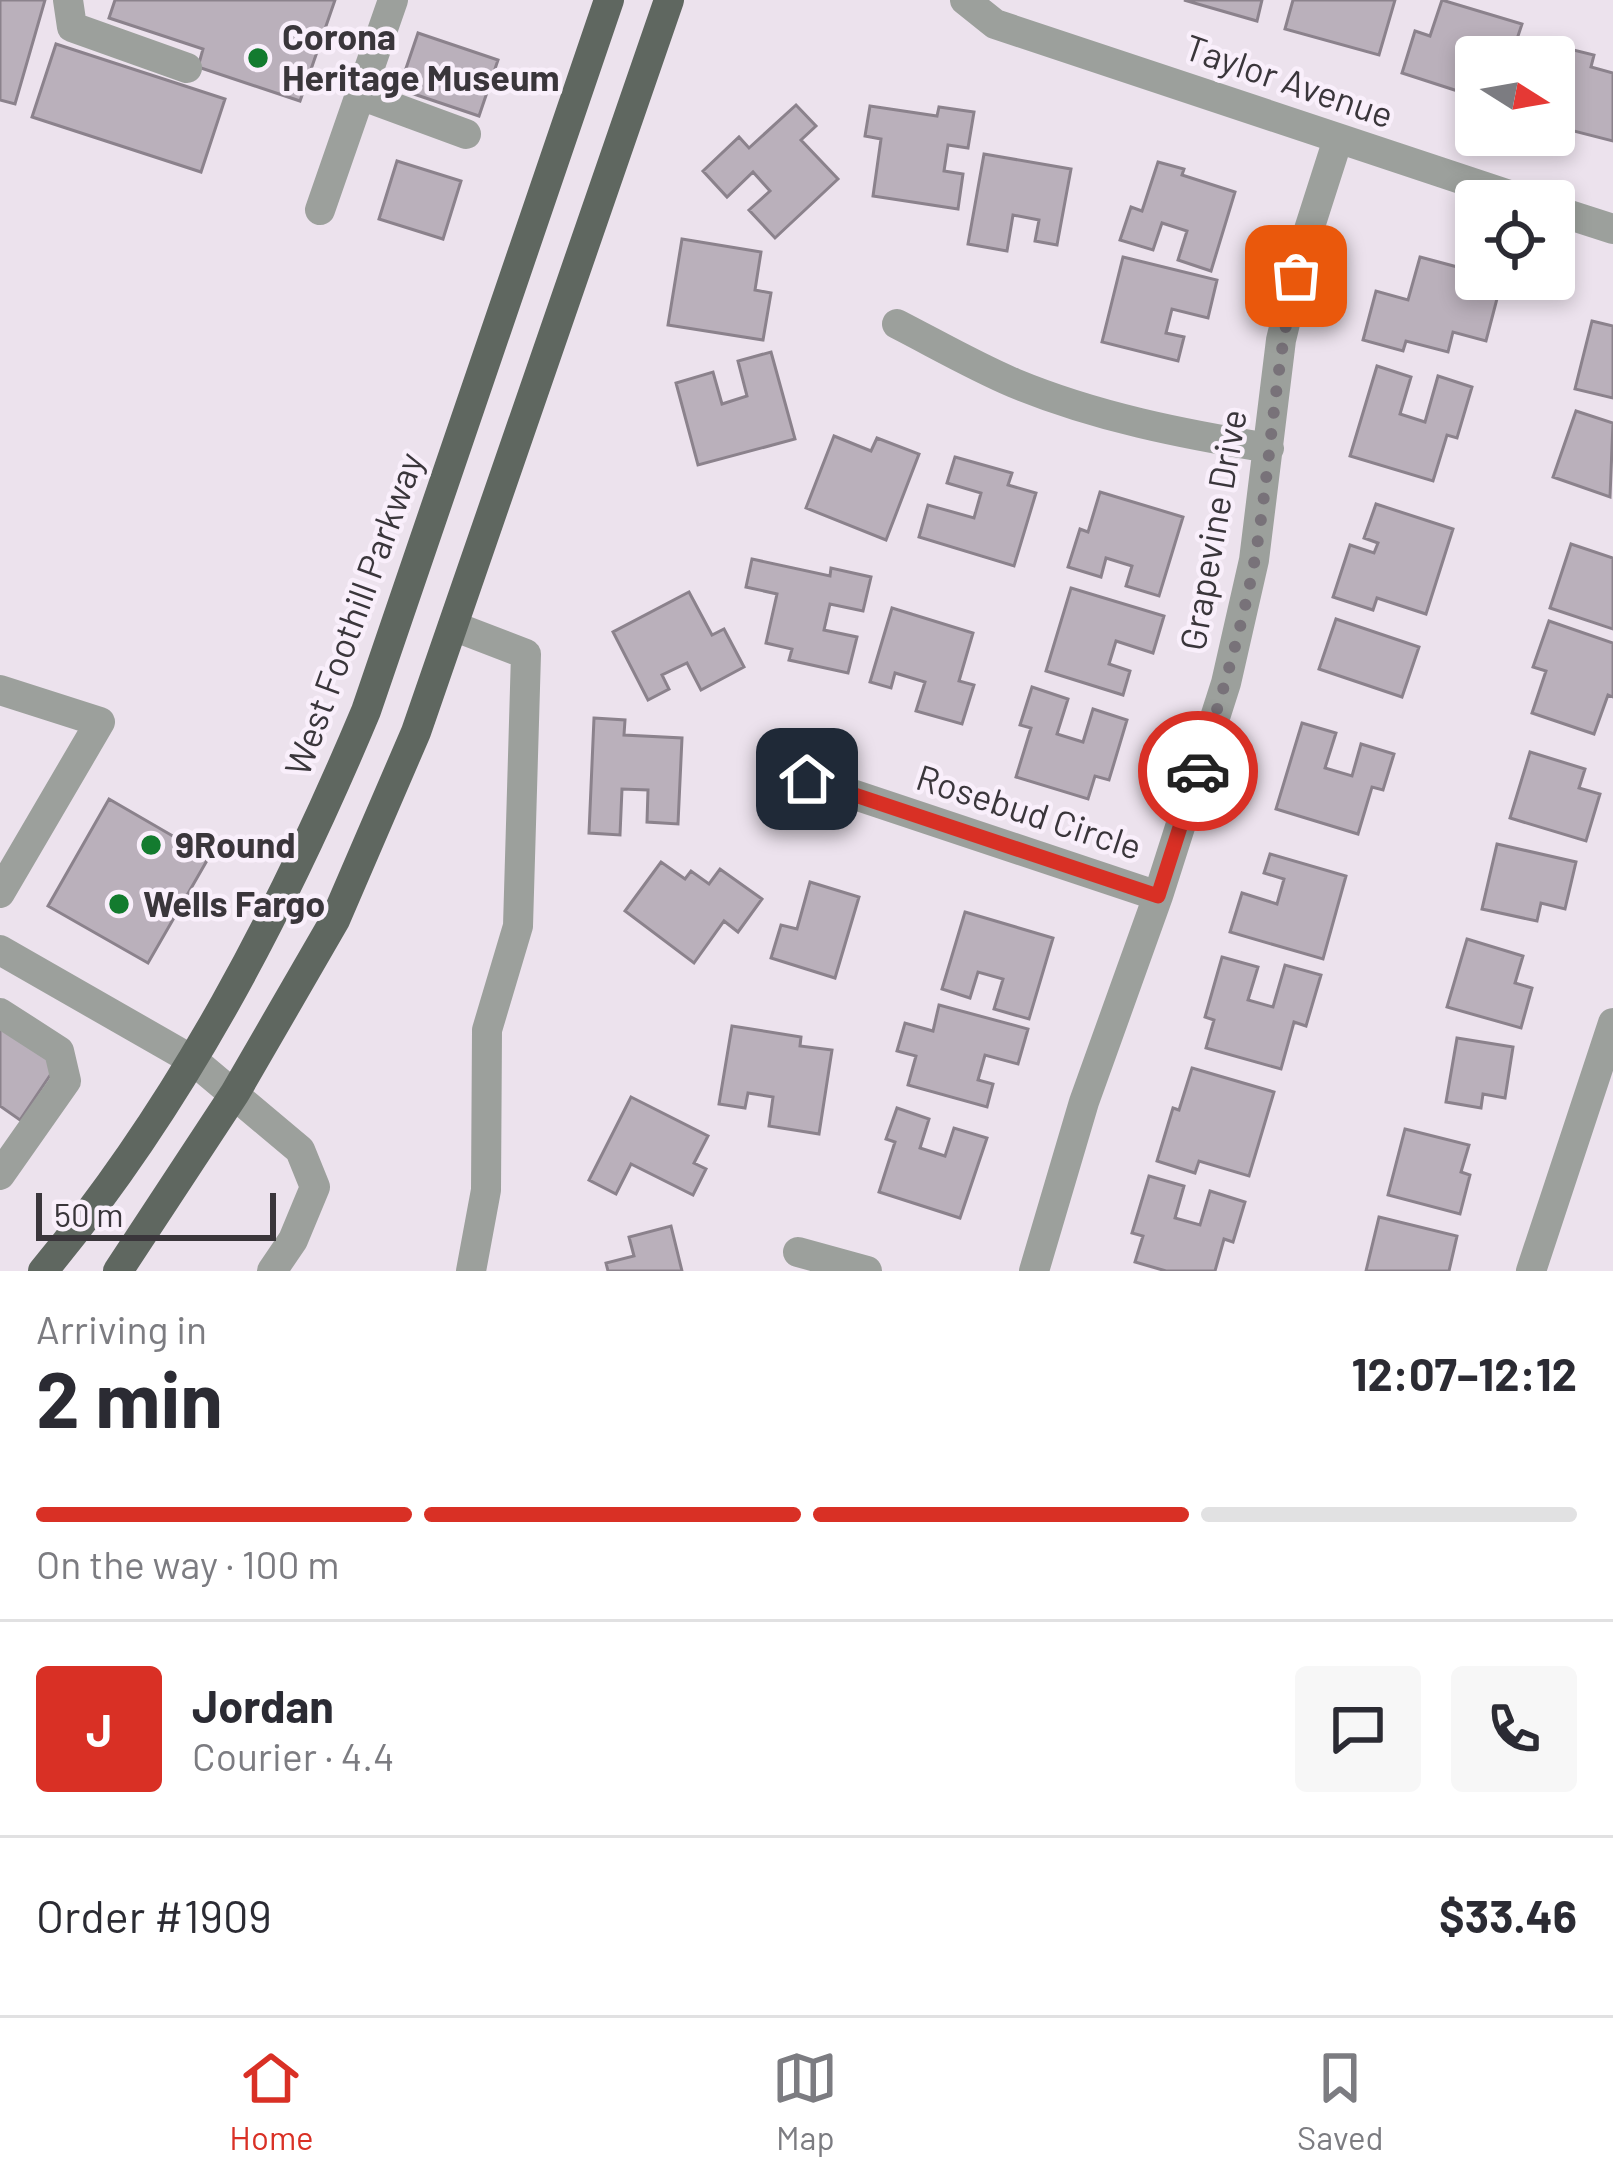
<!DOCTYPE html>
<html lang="en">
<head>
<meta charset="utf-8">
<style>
	body { margin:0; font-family:Barlow,sans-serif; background:#f7f7f7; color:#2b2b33; height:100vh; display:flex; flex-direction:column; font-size:45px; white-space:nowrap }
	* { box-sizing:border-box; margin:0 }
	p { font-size:39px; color:#7c7c81 }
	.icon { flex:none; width:66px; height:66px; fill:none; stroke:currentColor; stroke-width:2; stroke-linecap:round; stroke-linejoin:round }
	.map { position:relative; height:1271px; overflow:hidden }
	.drawer { display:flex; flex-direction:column; background:#fff; flex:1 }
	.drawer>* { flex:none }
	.needle { width:78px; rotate:101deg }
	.fabs { position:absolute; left:1455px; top:36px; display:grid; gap:24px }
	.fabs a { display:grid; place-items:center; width:120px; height:120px; border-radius:12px; background:#fff; box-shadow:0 6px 18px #0003; font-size:60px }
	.scale { position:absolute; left:36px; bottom:30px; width:240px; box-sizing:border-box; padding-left:12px; border:6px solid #3a363b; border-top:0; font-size:33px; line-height:42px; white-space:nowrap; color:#3a363b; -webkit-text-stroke:9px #f9effb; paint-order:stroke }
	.pin { position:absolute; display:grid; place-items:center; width:102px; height:102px; color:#fff; margin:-51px; border-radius:24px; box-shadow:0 6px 18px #0006 }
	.courier { position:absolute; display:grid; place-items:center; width:120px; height:120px; margin:-60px; border:9px solid #d93025; border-radius:50%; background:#fff; color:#222; box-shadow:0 3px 15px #0007 }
	.summary em { font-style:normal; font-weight:700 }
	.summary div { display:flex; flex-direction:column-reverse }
	.summary { display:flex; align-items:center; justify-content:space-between; height:204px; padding:0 36px }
	h1 { font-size:78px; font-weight:700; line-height:90px }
	.bar { display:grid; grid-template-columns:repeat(4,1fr); gap:18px 12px; align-content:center; height:144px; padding:0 36px }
	.bar i { height:15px; border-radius:9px; background:#e1e1e2 }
	.bar .selected { background:#d93025 }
	.bar p { grid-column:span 4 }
	.line { display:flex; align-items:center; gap:30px; padding:0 36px; border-top:3px solid #e1e1e2 }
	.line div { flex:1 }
	.round { display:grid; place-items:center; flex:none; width:126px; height:126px; border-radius:12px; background:#f7f7f7 }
	.tab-bar { display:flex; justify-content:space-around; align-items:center; height:168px; border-top:3px solid #e1e1e2; background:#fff; font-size:33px; color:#7c7c81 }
	.tab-bar a { display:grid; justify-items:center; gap:6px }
	.tab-bar .selected { color:#d93025 }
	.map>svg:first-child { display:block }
	.building { fill:#bab0bb; stroke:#8b828c; stroke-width:3 }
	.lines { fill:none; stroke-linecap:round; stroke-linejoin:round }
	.minor { stroke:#9ca09c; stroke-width:30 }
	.major { stroke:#5f6760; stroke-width:30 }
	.done { stroke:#787279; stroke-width:12; stroke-dasharray:0 21.6 }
	.route { stroke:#d93025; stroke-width:15 }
	.poi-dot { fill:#137b2f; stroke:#f9effb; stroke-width:4.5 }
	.labels { text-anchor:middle; stroke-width:9; stroke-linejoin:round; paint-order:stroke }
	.poi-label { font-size:36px; font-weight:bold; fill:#3a363b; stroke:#f9effb; text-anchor:start }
	.street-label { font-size:36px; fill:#3a363b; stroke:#f9effb }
</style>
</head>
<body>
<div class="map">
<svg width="1613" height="1271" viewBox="0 0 1613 1271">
	<rect width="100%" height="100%" fill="#ece2ed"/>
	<path class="building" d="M0,0H45L15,104L0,100Z
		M115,0H335L300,101L198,67L203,49L109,18Z
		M1184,0H1262L1257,21Z
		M1293,0H1395L1379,55L1285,29Z
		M1442,0L1522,24L1511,57H1476V93L1468,91L1467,94L1402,73L1415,31L1430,36Z
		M418,33L498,60L479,116L399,89Z
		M1541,42L1594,55L1591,67L1613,73V141L1554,126L1557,111L1554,110V57H1537Z
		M56,44L225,99L201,172L32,117Z
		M796,105L816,126L801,140L838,179L775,238L749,210L770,191L753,172L727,197L703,171L739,137L749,148Z
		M870,106L937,116L939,107L974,112L968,148L948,145L944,171L963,174L958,209L873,196L881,139L865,136Z
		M984,154L1071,169L1057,245L1035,241L1039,220L1013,215L1007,251L968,244Z
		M397,161L461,181L443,239L379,219Z
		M1158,162L1184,169L1182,175L1235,192L1211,271L1178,260L1187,231L1162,223L1153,250L1120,240L1131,207L1142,211Z
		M682,239L761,252L755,290L771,293L763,340L668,325Z
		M1123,257L1217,280L1208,318L1172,309L1166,333L1184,337L1178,361L1102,342Z
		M1420,257L1476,272V279H1482L1480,286L1499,291L1486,341L1453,332L1448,352L1406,341L1403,351L1363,340L1376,291L1408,300Z
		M1592,321L1613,326V398L1575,389Z
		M771,352L795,439L698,465L676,383L713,372L722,404L747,396L738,361Z
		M1377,366L1411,377L1400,414L1425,422L1438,376L1472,387L1457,438L1447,435L1433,481L1350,456Z
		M1576,411L1613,423L1610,497L1553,477Z
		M834,436L871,451L877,438L919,454L886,540L806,508Z
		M955,457L1012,473L1008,485L1036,493L1014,566L919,537L928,505L974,518L981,493L947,483Z
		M1100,492L1183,517L1159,596L1126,586L1132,566L1106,558L1101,577L1068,567L1080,529L1088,532Z
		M1376,504L1453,529L1426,614L1377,598L1373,610L1333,597L1350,545L1374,553L1378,543L1364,538Z
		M1571,544L1613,558V629L1550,608Z
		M752,559L830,576L831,568L871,577L863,611L830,604L824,630L857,637L848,673L789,660L792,649L766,643L777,594L746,587Z
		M1071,588L1164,616L1153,653L1116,641L1109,664L1130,671L1123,695L1046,671Z
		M689,592L712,635L724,629L744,667L701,690L687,663L662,675L669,689L648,700L613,632Z
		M892,608L973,633L959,681L974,685L962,724L916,711L925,682L895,673L891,688L870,682Z
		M1336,619L1419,647L1402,697L1319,669Z
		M1549,621L1613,643V697L1608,695L1594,734L1532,713L1546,671L1533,667Z
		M1032,687L1068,699L1057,734L1083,742L1093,709L1127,720L1109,780L1095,776L1088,799L1016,777L1031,728L1020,725Z
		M594,718L625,720L624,735L682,738L678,824L647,822L648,790L622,789L620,835L589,833Z
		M1302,723L1336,733L1325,768L1352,776L1361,744L1394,754L1383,790L1372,787L1358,834L1276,809Z
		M1530,752L1585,769L1579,788L1600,794L1586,841L1510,818Z
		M109,799L209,857L148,963L48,906Z
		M1497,844L1576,862L1565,909L1541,903L1537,921L1482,909Z
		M1270,854L1346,876L1323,959L1230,932L1242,893L1277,904L1284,879L1264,873Z
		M661,862L685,879L691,871L709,884L720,869L762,899L738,932L724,921L694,963L625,911Z
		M810,882L859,897L835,978L771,958L781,925L797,929Z
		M965,912L1053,938L1029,1019L994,1009L1003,979L978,972L970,998L942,989Z
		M1467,939L1523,956L1515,983L1532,988L1521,1028L1447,1007Z
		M1222,957L1258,967L1248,1000L1273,1007L1285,965L1321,975L1306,1026L1294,1022L1281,1069L1206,1048L1214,1020L1205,1017Z
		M939,1005L1028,1029L1018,1064L985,1055L978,1080L993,1084L987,1107L908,1085L916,1056L897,1051L905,1023L933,1031Z
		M0,1026L57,1065L20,1120L0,1106Z
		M732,1026L801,1037L800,1046L832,1050L819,1134L769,1126L773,1097L748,1093L745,1108L719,1104Z
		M1457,1038L1513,1047L1505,1098L1483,1094L1481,1108L1446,1102Z
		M1192,1068L1274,1092L1249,1176L1199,1161L1195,1173L1157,1161L1173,1108L1179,1110Z
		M631,1097L708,1136L694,1163L706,1169L693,1195L631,1164L616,1194L589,1180Z
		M897,1108L929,1119L920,1148L945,1156L954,1128L987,1138L960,1218L879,1192L895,1142L886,1139Z
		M1405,1129L1469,1145L1461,1172L1470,1175L1460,1214L1388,1195Z
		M1149,1176L1184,1186L1175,1218L1200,1225L1210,1191L1245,1202L1233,1242L1224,1239L1215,1271H1166L1135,1262L1143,1236L1132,1233Z
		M1379,1217L1457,1236L1449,1271H1366Z
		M671,1226L682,1271H608L606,1263L634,1256L629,1237Z"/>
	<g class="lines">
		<path class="minor" d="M68,0L72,27L187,68
			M965,0L995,24L1527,201
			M360,95L466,134
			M320,210L393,0
			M1554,210L1613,229
			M897,324C936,344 974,366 1014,383C1096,417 1183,434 1269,448
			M453,626L526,654L518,926L487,1030L486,1190L471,1271
			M0,690L100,722L0,893
			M807,779L1158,896
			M0,950L194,1061L300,1150L315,1187L293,1240L272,1271
			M0,1013L59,1051L66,1081L0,1175
			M798,1252L867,1271
			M1034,1271L1084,1102L1158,896L1226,683L1254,560L1281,340L1304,245L1338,139
			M1531,1271L1613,1023"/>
		<path class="major" d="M43,1271C182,1104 282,911 366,711L609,0
			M118,1271L235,1093L335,920L416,732L669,0"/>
	</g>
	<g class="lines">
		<path class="done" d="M1198,771C1220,701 1242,630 1255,558C1271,464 1274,369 1296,276"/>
		<path class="route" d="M807,779L1158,896L1198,771"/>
	</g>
	<g class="poi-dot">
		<circle cx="258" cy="58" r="12"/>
		<circle cx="151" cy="845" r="12"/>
		<circle cx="119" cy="904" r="12"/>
	</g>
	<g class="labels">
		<g class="poi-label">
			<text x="282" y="50">Corona<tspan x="282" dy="41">Heritage Museum</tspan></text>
			<text x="175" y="858">9Round</text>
			<text x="143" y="917">Wells Fargo</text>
		</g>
		<g class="street-label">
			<text transform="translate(1289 81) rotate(19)" y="13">Taylor Avenue</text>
			<text transform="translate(1213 530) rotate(-80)" y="13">Grapevine Drive</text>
			<text transform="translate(354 614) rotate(-70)" y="13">West Foothill Parkway</text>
			<text transform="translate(1029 812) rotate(18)" y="13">Rosebud Circle</text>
		</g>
	</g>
</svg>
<div class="fabs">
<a><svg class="needle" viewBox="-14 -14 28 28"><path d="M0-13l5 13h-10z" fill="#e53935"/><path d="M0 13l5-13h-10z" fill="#7c7c81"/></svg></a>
<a><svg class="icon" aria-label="locate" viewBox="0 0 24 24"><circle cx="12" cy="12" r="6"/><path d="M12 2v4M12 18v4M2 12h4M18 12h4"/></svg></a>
</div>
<div class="scale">50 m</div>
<div class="pin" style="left:1296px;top:276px;background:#ea580c"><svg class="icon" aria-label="bag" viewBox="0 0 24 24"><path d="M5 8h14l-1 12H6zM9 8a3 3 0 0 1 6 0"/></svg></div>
<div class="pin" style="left:807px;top:779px;background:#1f2937"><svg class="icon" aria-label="home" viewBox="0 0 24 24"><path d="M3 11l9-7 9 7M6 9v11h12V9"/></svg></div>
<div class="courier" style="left:1198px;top:771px"><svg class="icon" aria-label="car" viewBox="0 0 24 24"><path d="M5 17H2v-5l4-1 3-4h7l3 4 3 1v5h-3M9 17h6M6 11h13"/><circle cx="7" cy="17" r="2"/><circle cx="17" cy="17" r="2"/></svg></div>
</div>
<section class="drawer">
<div class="summary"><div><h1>2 min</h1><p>Arriving in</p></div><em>12:07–12:12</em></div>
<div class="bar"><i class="selected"></i><i class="selected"></i><i class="selected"></i><i></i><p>On the way · 100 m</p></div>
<div class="line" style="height:216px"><b class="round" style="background:#d93025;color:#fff">J</b><div><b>Jordan</b><p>Courier · 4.4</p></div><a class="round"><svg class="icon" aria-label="chat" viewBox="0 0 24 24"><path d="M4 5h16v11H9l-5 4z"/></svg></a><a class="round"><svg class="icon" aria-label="phone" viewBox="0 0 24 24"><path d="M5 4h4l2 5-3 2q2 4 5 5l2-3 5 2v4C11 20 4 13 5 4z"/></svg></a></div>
<div class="line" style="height:156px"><div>Order #1909</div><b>$33.46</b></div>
</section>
<nav class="tab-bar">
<a class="selected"><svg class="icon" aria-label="home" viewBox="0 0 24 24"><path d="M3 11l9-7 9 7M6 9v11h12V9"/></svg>Home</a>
<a><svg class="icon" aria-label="map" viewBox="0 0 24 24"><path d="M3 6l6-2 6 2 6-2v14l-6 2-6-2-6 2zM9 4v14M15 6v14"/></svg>Map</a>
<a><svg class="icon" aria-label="saved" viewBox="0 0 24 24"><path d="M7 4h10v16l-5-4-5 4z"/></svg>Saved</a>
</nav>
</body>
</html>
